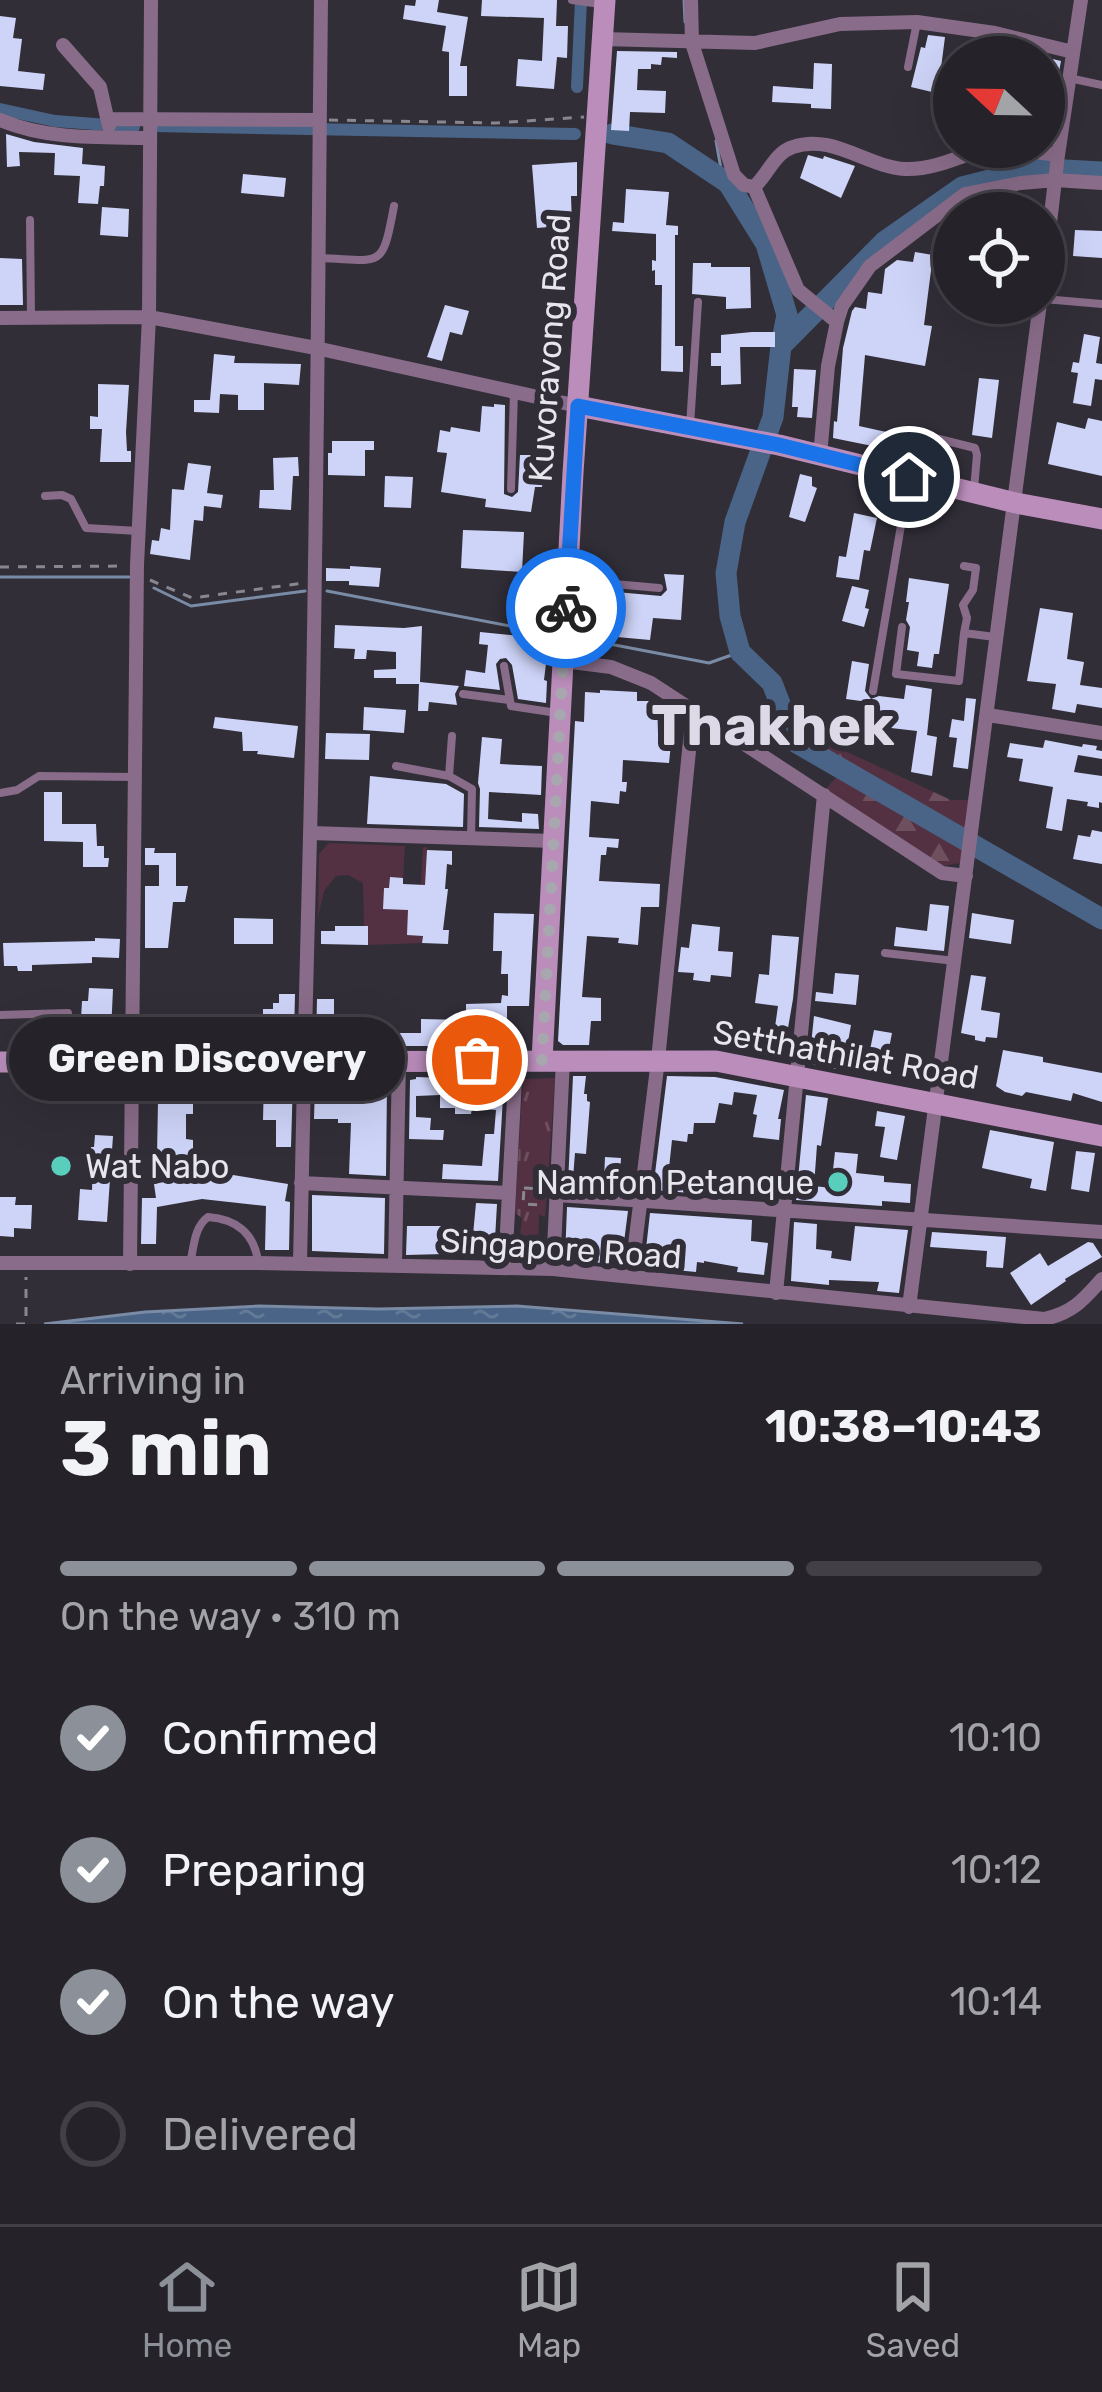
<!DOCTYPE html>
<html lang="en">
<head>
<meta charset="utf-8">
<style>
	body { margin:0; font-family:Rubik,sans-serif; background:#312f36; color:#f1f3f6; height:100vh; display:flex; flex-direction:column; font-size:45px; white-space:nowrap }
	* { box-sizing:border-box; margin:0 }
	p { font-size:39px; color:#a3a4a8 }
	.icon { flex:none; width:66px; height:66px; fill:none; stroke:currentColor; stroke-width:2; stroke-linecap:round; stroke-linejoin:round }
	.map { position:relative; height:1324px; overflow:hidden }
	.details { display:flex; flex-direction:column; background:#25222a; flex:1 }
	.details>* { flex:none }
	.needle { width:78px; rotate:292deg }
	.controls { position:absolute; left:933px; top:36px; display:grid; gap:24px }
	.controls a { display:grid; place-items:center; width:132px; height:132px; border-radius:50%; background:#25222a; box-shadow:0 12px 48px #0002,0 0 0 3px #423f47; font-size:60px }
	.pin { position:absolute; display:grid; place-items:center; width:102px; height:102px; color:#fff; margin:-51px; border:6px solid #fff; border-radius:50%; box-shadow:0 3px 12px #0007 }
	.courier { position:absolute; display:grid; place-items:center; width:120px; height:120px; margin:-60px; border:9px solid #1a73e8; border-radius:50%; background:#fff; color:#222; box-shadow:0 3px 15px #0007 }
	.bubble { position:absolute; height:84px; border-radius:42px; background:#25222a; box-shadow:0 12px 48px #0002,0 0 0 3px #423f47; font-size:39px; font-weight:700; line-height:84px; text-align:center }
	.summary em { font-style:normal; font-weight:700 }
	.summary div { display:flex; flex-direction:column-reverse }
	.summary { display:flex; align-items:center; justify-content:space-between; height:204px; padding:0 60px }
	h1 { font-size:78px; font-weight:700; line-height:90px }
	.bar { display:grid; grid-template-columns:repeat(4,1fr); gap:18px 12px; align-content:center; height:144px; padding:0 60px }
	.bar i { height:15px; border-radius:9px; background:#423f47 }
	.bar .on { background:#8c9099 }
	.bar p { grid-column:span 4 }
	ol { padding:0 60px; list-style:none }
	li { display:flex; align-items:center; gap:36px; height:132px }
	li p { margin-inline-start:auto }
	li .icon { padding:12px; border-radius:50%; background:#8c9099; color:#fff; stroke-width:4 }
	li:last-child { color:#a3a4a8 }
	li i { width:66px; height:66px; border:6px solid #423f47; border-radius:50% }
	.menu { display:flex; justify-content:space-around; align-items:center; height:168px; border-top:3px solid #423f47; background:#25222a; font-size:33px; color:#a3a4a8 }
	.menu a { display:grid; justify-items:center; gap:6px }
	.menu .on { color:#8c9099 }
	.map>svg:first-child { display:block }
	.green { fill:#543142 }
	.forest { fill:url(#forest-firs) }
	.park { fill:url(#park-tufts) }
	.water { fill:url(#water-ripples); stroke:#798ba5; stroke-width:3 }
	.lines { fill:none; stroke-linecap:round; stroke-linejoin:round }
	.stream { stroke:#798ba5; stroke-width:3 }
	.canal { stroke:#496486; stroke-width:12 }
	.river { stroke:#496486; stroke-width:21 }
	.building { fill:#ced4f8 }
	.path { stroke:#88868e; stroke-width:3; stroke-dasharray:9 9; stroke-linecap:butt }
	.lane { stroke:#896c89; stroke-width:8 }
	.street { stroke:#896c89; stroke-width:14 }
	.secondary { stroke:#bb8dbb; stroke-width:21 }
	.done { stroke:#a8a6ae; stroke-width:12; stroke-dasharray:0 21.6 }
	.route { stroke:#1a73e8; stroke-width:15 }
	.poi-dot { fill:#5acebd; stroke:#312e38; stroke-width:4.5 }
	.labels { text-anchor:middle; stroke-width:12; stroke-linejoin:round; paint-order:stroke }
	.street-label { font-size:33px; fill:#e8e6ed; stroke:#312e38 }
	.poi-label { font-size:33px; fill:#e8e6ed; stroke:#312e38; text-anchor:start }
	.town-label { font-size:57px; font-weight:bold; fill:#ded9e6; stroke:#312e38 }
</style>
</head>
<body>
<div class="map">
<svg width="1102" height="1324" viewBox="0 0 1102 1324">
	<defs>
		<pattern id="forest-firs" width="22" height="20" patternUnits="userSpaceOnUse" patternTransform="scale(3)"><rect width="22" height="20" fill="#543142"/><path d="M5 1l3.5 6h-7zM16 11l3.5 6h-7z" fill="#6d4f5e"/></pattern>
		<pattern id="park-tufts" width="24" height="20" patternUnits="userSpaceOnUse" patternTransform="scale(3)"><rect width="24" height="20" fill="#543142"/><path d="M3 7l-1-3M5 7V3M7 7l1-3M15 17l-1-3M17 17v-4M19 17l1-3" fill="none" stroke="#6d4f5e"/></pattern>
		<pattern id="water-ripples" width="26" height="14" patternUnits="userSpaceOnUse" patternTransform="scale(3)"><rect width="26" height="14" fill="#496486"/><path d="M2 4q2-2 4 0t4 0M15 11q2-2 4 0t4 0" fill="none" stroke="#637a97"/></pattern>
	</defs>
	<rect width="100%" height="100%" fill="#312e38"/>
	<path class="green" d="M329,843L405,846L403,878H390L389,888H384L383,908L408,910L420,900L423,847H427L422,943L368,945V927L364,926L363,883L348,875L336,876L324,891L318,917L319,854Z"/>
	<path class="forest" d="M806,733L951,800H969L960,863L942,866L826,789L839,774L869,794L893,793L802,741Z"/>
	<path class="park" d="M555,1078L545,1217L539,1214L538,1249L519,1247L522,1218L515,1213L523,1079Z"/>
	<path class="water" d="M259,1306L378,1309L517,1306L743,1324H44L145,1312Z"/>
	<g class="lines">
		<path class="stream" d="M684,0L685,22
			M716,141L723,180
			M0,577H129
			M154,588L191,606L305,591
			M327,591L547,633
			M578,638L709,663L740,652"/>
		<path class="canal" d="M577,87L581,0
			M0,109L55,121L134,127
			M153,126L575,134"/>
		<path class="river" d="M612,134L668,143L728,183L766,244L787,315L781,345
			M1046,168H1037L962,187L885,241L781,346L773,417L735,522L726,573L730,616L740,652L772,683L795,742L1102,919
			M1065,170L1102,172"/>
	</g>
	<path class="building" d="M416,0H439L437,12L468,17L460,66H467V96H449V52L442,51L446,26L403,19L405,5L415,6Z
		M482,0H557L556,26H568L567,58L557,57L554,89L516,86L518,59L542,61L544,18L481,16Z
		M0,16L16,18L13,38L22,39L18,71L45,74L43,90L0,86Z
		M928,35L945,37L941,68L954,71V84L934,80L932,92L911,87L921,47L925,48Z
		M985,43L1061,61L1057,83L1044,80V57H982Z
		M617,51L677,52V58L662,57L661,65L651,64V69H638L637,90L666,91L665,113L630,112L629,131L611,130Z
		M814,63L832,64L831,109L811,108V104L772,102L773,86L813,89Z
		M6,134L34,142L83,148L82,164L105,166L104,186H100L98,204L78,203L80,176L54,175L55,153L19,152L20,166L7,167Z
		M808,155L823,159L824,156L855,166L841,198L800,178Z
		M577,162V196H571L572,225L537,228L532,165Z
		M243,174L286,178L284,197L241,193Z
		M626,189L669,192L666,225L678,226V235H675V346H683V372L661,371L662,285H655V270L652,271V260L656,261V234L612,231L613,222L624,223Z
		M102,207L129,209L128,237L100,235Z
		M1075,230L1102,231V258L1073,256Z
		M915,252L933,255L924,325L932,326L925,366L865,355L859,426L900,435L897,451L833,438L834,421L837,422L843,348L852,311L855,307L866,309L868,292L882,294L885,269L897,260L913,262Z
		M0,258L22,259L23,305H0Z
		M693,263H711V267H750L751,308L726,309V297L692,294Z
		M445,305L469,311L462,335L450,332L442,361L427,357Z
		M752,332H775V347H740L741,384L721,385V366H711V353H721V335Z
		M1084,334L1100,337L1096,363L1102,364V380L1095,379L1091,406L1073,403L1078,373L1071,372L1073,362L1079,363Z
		M214,354L235,356L234,363L301,364L299,385L264,383V410H238V395L220,394L219,413L194,412V400H210Z
		M794,369L816,370L812,418L797,417L798,407H792Z
		M979,378L999,380L992,438L972,435Z
		M98,384L129,385L126,432L127,451H131V462H100L102,429H90V416L98,417Z
		M494,404L505,405L504,494L512,497L518,492L520,455H544L543,466H550L549,481H543L542,487H535L531,512L485,507L486,499L441,492L447,453L437,452L440,430L450,432L451,427L480,432L482,406L494,407Z
		M1088,418L1102,421V476L1048,464L1057,422L1085,429Z
		M332,441H374V450H365V476L328,475V453H332Z
		M298,457L299,476H293L291,510L259,508L260,490H274L273,458Z
		M188,463L211,466L207,493L223,495L221,508L204,506L203,521L194,520L190,560L150,554L152,540L159,541L161,528L170,530L172,489L184,490Z
		M800,474L812,477V486L817,488L805,522L789,517Z
		M385,476L413,477L411,508L384,507Z
		M854,513L877,518L870,551L864,550L859,580L836,577L839,556L846,557Z
		M463,530L524,532L522,572L461,568Z
		M350,566L381,568L379,587L349,585V581H326V568L350,569Z
		M664,574L684,575L681,620L653,618L650,640L606,636V639L580,637L582,589L661,596L667,590Z
		M909,578L949,584L939,654H934L932,668L917,666L919,652L907,650L910,627L906,620L909,602H906Z
		M852,586L869,590L865,608L869,609L864,627L842,621Z
		M1040,608L1073,613L1067,659L1084,662L1080,685L1102,688V708L1077,704L1075,713L1052,709L1056,684L1027,681Z
		M335,625L404,628L422,626L420,682L459,686L455,694L457,705L429,702L428,711H418L419,684H396V678H374V670L396,669V652L367,650L366,659H354L355,649L334,648Z
		M480,632L549,639L544,680L547,681L546,703L518,699L512,665L506,658L500,659L496,664L500,690L464,686L466,670L485,673L488,645L479,644Z
		M852,661L869,664L865,691L871,699L879,696L904,699L906,685L932,689L927,735L937,737L932,776L911,772L917,731L865,725L868,702L846,699Z
		M600,690L637,692V701H657L658,733L672,734L669,763L623,760L622,782H627L626,792L620,791L619,804L591,801L589,837L619,839L618,848L607,847L606,855H601L599,881L660,884L659,907H641L638,945L618,943L619,938L587,936L582,997L601,998V1021H591L589,1045H563L558,1041L575,721L584,722L585,692L600,693Z
		M966,698L976,699L968,769L953,767L957,738L949,737L952,719L964,721Z
		M364,707L406,710L404,733L363,730Z
		M215,717L298,726L294,758L257,754L258,751H243L242,732L213,728Z
		M326,733L370,734L369,760L325,759Z
		M482,737L502,739L500,764L542,766L541,795L489,792L488,819L522,822V813L538,814L539,829L479,827L480,789L478,783Z
		M1045,740L1082,747L1083,744L1097,746L1096,750L1102,751V759L1078,755L1074,772L1102,776V803L1099,802V808L1087,806L1088,802L1067,799L1062,831L1046,828L1053,787L1019,781L1023,759L1007,757L1010,743L1043,748Z
		M370,776L446,784L464,794L463,827L367,824Z
		M44,792H62V824H96L97,846H104V858H109L108,867H83V842L44,841Z
		M1092,830L1102,832V864L1073,859L1078,835L1090,837Z
		M145,848H155L154,853H176V886H188L185,902H173L168,948H145V886H159V865H145Z
		M427,850L452,851V865L447,864L445,889H448L443,930H449L448,944L422,943L423,936L407,935L408,910L383,909L384,888H389L390,877L403,878V884L425,885Z
		M930,904L949,906L944,951L894,946L896,927L927,931Z
		M494,913L534,914L529,1006H507V1043L456,1046H319L316,1044L317,999H334V1019H351V1033H421V1019L466,1020V1004L501,1003L502,995L508,996V974H501L502,951H493Z
		M972,913L1014,920L1011,944L969,938Z
		M234,918L273,919V944H234Z
		M692,924L720,927L718,951L733,952L731,977L711,975L710,982L693,980L694,973L678,972L681,947L689,948Z
		M335,926H368V945L321,944V931H335Z
		M772,935L799,937L793,999L783,1057L771,1055L778,1006L755,1003L759,974L769,975Z
		M95,938L120,939L119,958L92,957V963L32,965V971H18L17,966H4L3,943L95,941Z
		M835,973L859,975L856,1005L815,1001L816,992L833,994Z
		M971,975L986,977L981,1010L1000,1013L997,1038L986,1037L985,1042L975,1040V1036L961,1033Z
		M89,988L113,989L111,1032H89V1020L81,1019L82,1001H88Z
		M279,994H295L294,1036L262,1037V1033H256V1021H263V1009H273V1003H279Z
		M814,1016L851,1025L843,1070L809,1064Z
		M144,1022H190V1043H143Z
		M874,1030L892,1033L884,1074L866,1070Z
		M1003,1050L1043,1057V1062L1102,1073V1102L1073,1093L1071,1101L1026,1092L1022,1096L1005,1092L996,1086Z
		M573,1076H586L584,1094H587V1101L590,1102L586,1154L575,1153L573,1178L604,1180L605,1157L621,1158L620,1177L632,1178L631,1189L568,1184Z
		M667,1076L715,1077L784,1090L778,1119H781L779,1140L753,1137L757,1115L753,1114L757,1095L734,1092L732,1105L719,1103L715,1123H694L693,1134H688L687,1142L672,1140L667,1187L704,1190L703,1194L653,1190Z
		M416,1077L504,1080L498,1181L442,1179L443,1164L482,1166L485,1134H494L496,1110L472,1108L471,1114H455V1108H440V1095L416,1096V1117L431,1118L430,1130H444L443,1140L409,1139L410,1080L416,1079Z
		M264,1078H293L291,1147H276V1120H263Z
		M351,1079H381V1084H387L386,1176L349,1174L351,1123H338V1119H314L315,1084L317,1082H351Z
		M806,1095L828,1098L821,1146L817,1145L814,1186L831,1188L835,1152L858,1154L856,1173L884,1176V1182L911,1184L910,1203L882,1201V1206L796,1200Z
		M158,1101H193V1114H186V1139L193,1140V1156H157Z
		M877,1111L905,1116L897,1160L880,1157L885,1127L875,1126Z
		M990,1130L1054,1142L1046,1191L1030,1188L1032,1179L982,1168Z
		M95,1135L113,1136L107,1222L78,1220L80,1189L92,1190L93,1161H90L91,1147H94Z
		M1076,1151L1095,1153L1089,1192L1071,1189Z
		M200,1175H233L288,1184L285,1201L290,1202L289,1250H265L266,1206L202,1199L157,1207L156,1244H141L142,1198H156L154,1184Z
		M312,1195L385,1198L384,1254L312,1251Z
		M0,1197H16L15,1205H32L31,1229L14,1228V1237L0,1236Z
		M476,1203L497,1204L494,1257L471,1256Z
		M567,1207L628,1211L621,1265L565,1259Z
		M650,1213L752,1220L751,1241L768,1243L764,1275L737,1272L738,1267L704,1261V1263L697,1262L696,1272L644,1267Z
		M794,1222L817,1224L816,1249L832,1251L831,1258L851,1261L855,1226L908,1230L899,1293L877,1291L879,1282L829,1280V1285L791,1281Z
		M407,1226H444V1254L406,1255Z
		M932,1232L1006,1237L1003,1268L986,1267L987,1251L930,1247Z
		M1088,1242L1093,1243L1102,1257L1065,1279L1066,1281L1031,1305L1010,1273L1040,1253L1048,1266Z"/>
	<g class="lines">
		<path class="path" d="M972,57L975,41
			M329,120L496,123L584,117
			M0,567L124,566
			M150,580L192,598L304,583
			M524,1188L541,1189L540,1205L523,1204Z
			M16,1324H26V1277"/>
		<path class="lane" d="M572,0L600,4
			M908,67L917,22
			M1069,78L1102,85
			M30,220L31,316
			M320,258C382,260 382,271 394,206
			M1044,299L1102,304
			M690,426L698,302
			M898,472L915,433L975,448L977,455L974,489
			M511,489L514,392
			M45,496L62,495L71,499L86,528L138,531
			M964,566L976,568L973,590L963,605L967,618L964,633L995,637
			M569,580L659,588
			M902,627L896,674L959,681L964,633
			M504,666L511,706L557,713
			M873,691L909,478
			M463,694L509,700
			M452,736L449,776L472,789L471,838
			M396,766L449,776
			M0,793L17,790L39,776L134,777
			M885,953L955,961
			M0,1015L68,1013
			M190,1264C194,1247 194,1227 208,1217C236,1219 254,1233 258,1261"/>
		<path class="street" d="M691,0L692,43L734,175L744,185L754,187L798,290L837,322
			M602,39L755,43L840,24L917,22L995,33L1073,52
			M63,45L100,87L109,126
			M108,119L320,120
			M0,120C47,140 99,137 148,138
			M994,147L1058,155
			M754,187C768,175 774,153 793,147C832,133 867,167 905,169C934,170 961,156 988,147
			M1044,273L1058,155L1081,0
			M0,318L149,317L316,348L578,406
			M820,456L828,366L837,322L842,306L870,266L965,194L1021,183L1055,180L1102,183
			M563,661L611,667L651,683L942,873L966,876
			M988,715L1102,733
			M311,833L553,841
			M301,1183L509,1193
			M557,1195L1102,1232
			M0,1263H258L553,1269L1044,1319C1073,1313 1083,1300 1102,1279
			M300,1263C302,1121 307,978 310,836C317,557 318,279 321,0
			M130,1264L137,565L149,317L151,0
			M395,1265L399,1060
			M505,1268L516,1060
			M553,1269L563,1060
			M631,1277L658,1060L693,711
			M776,1293L824,795
			M909,1307L1040,303"/>
		<path class="secondary" d="M578,406L779,445L1016,503L1102,519
			M542,1060L573,473L605,0
			M0,1062L716,1061L1102,1136"/>
	</g>
	<g class="lines">
		<path class="done" d="M477,1060H542L566,608"/>
		<path class="route" d="M566,608L578,406L779,445L909,477"/>
	</g>
	<g class="poi-dot">
		<circle cx="61" cy="1166" r="12"/>
		<circle cx="838" cy="1182" r="12"/>
	</g>
	<g class="labels">
		<g class="street-label">
			<text transform="translate(549 348) rotate(-86)" y="12">Kuvoravong Road</text>
			<text transform="translate(846 1054) rotate(10)" y="12">Setthathilat Road</text>
			<text transform="translate(561 1248) rotate(4)" y="12">Singapore Road</text>
		</g>
		<g class="poi-label">
			<text x="85" y="1178">Wat Nabo</text>
			<text x="814" y="1194" text-anchor="end">Namfon Petanque</text>
		</g>
		<g class="town-label">
			<text x="773" y="745">Thakhek</text>
		</g>
	</g>
</svg>
<div class="controls">
<a><svg class="needle" viewBox="-14 -14 28 28"><path d="M0-13l5 13h-10z" fill="#e53935"/><path d="M0 13l5-13h-10z" fill="#a3a4a8"/></svg></a>
<a><svg class="icon" aria-label="locate" viewBox="0 0 24 24"><circle cx="12" cy="12" r="6"/><path d="M12 2v4M12 18v4M2 12h4M18 12h4"/></svg></a>
</div>
<div class="pin" style="left:477px;top:1060px;background:#ea580c"><svg class="icon" aria-label="bag" viewBox="0 0 24 24"><path d="M5 8h14l-1 12H6zM9 8a3 3 0 0 1 6 0"/></svg></div>
<div class="pin" style="left:909px;top:477px;background:#1f2937"><svg class="icon" aria-label="home" viewBox="0 0 24 24"><path d="M3 11l9-7 9 7M6 9v11h12V9"/></svg></div>
<div class="courier" style="left:566px;top:608px"><svg class="icon" aria-label="bike" viewBox="0 0 24 24"><circle cx="6" cy="16" r="4"/><circle cx="18" cy="16" r="4"/><path d="M6 16l4-8h5l3 8M10 8l3 8H6M13 5h3"/></svg></div>
<div class="bubble" style="left:9px;top:1017px;width:396px">Green Discovery</div>
</div>
<section class="details">
<div class="summary"><div><h1>3 min</h1><p>Arriving in</p></div><em>10:38–10:43</em></div>
<div class="bar"><i class="on"></i><i class="on"></i><i class="on"></i><i></i><p>On the way · 310 m</p></div>
<ol>
<li><svg class="icon" aria-label="check" viewBox="0 0 24 24"><path d="M5 12l5 5 9-10"/></svg>Confirmed<p>10:10</p></li>
<li><svg class="icon" aria-label="check" viewBox="0 0 24 24"><path d="M5 12l5 5 9-10"/></svg>Preparing<p>10:12</p></li>
<li><svg class="icon" aria-label="check" viewBox="0 0 24 24"><path d="M5 12l5 5 9-10"/></svg>On the way<p>10:14</p></li>
<li><i></i>Delivered</li>
</ol>
</section>
<nav class="menu">
<a class="on"><svg class="icon" aria-label="home" viewBox="0 0 24 24"><path d="M3 11l9-7 9 7M6 9v11h12V9"/></svg>Home</a>
<a><svg class="icon" aria-label="map" viewBox="0 0 24 24"><path d="M3 6l6-2 6 2 6-2v14l-6 2-6-2-6 2zM9 4v14M15 6v14"/></svg>Map</a>
<a><svg class="icon" aria-label="saved" viewBox="0 0 24 24"><path d="M7 4h10v16l-5-4-5 4z"/></svg>Saved</a>
</nav>
</body>
</html>
